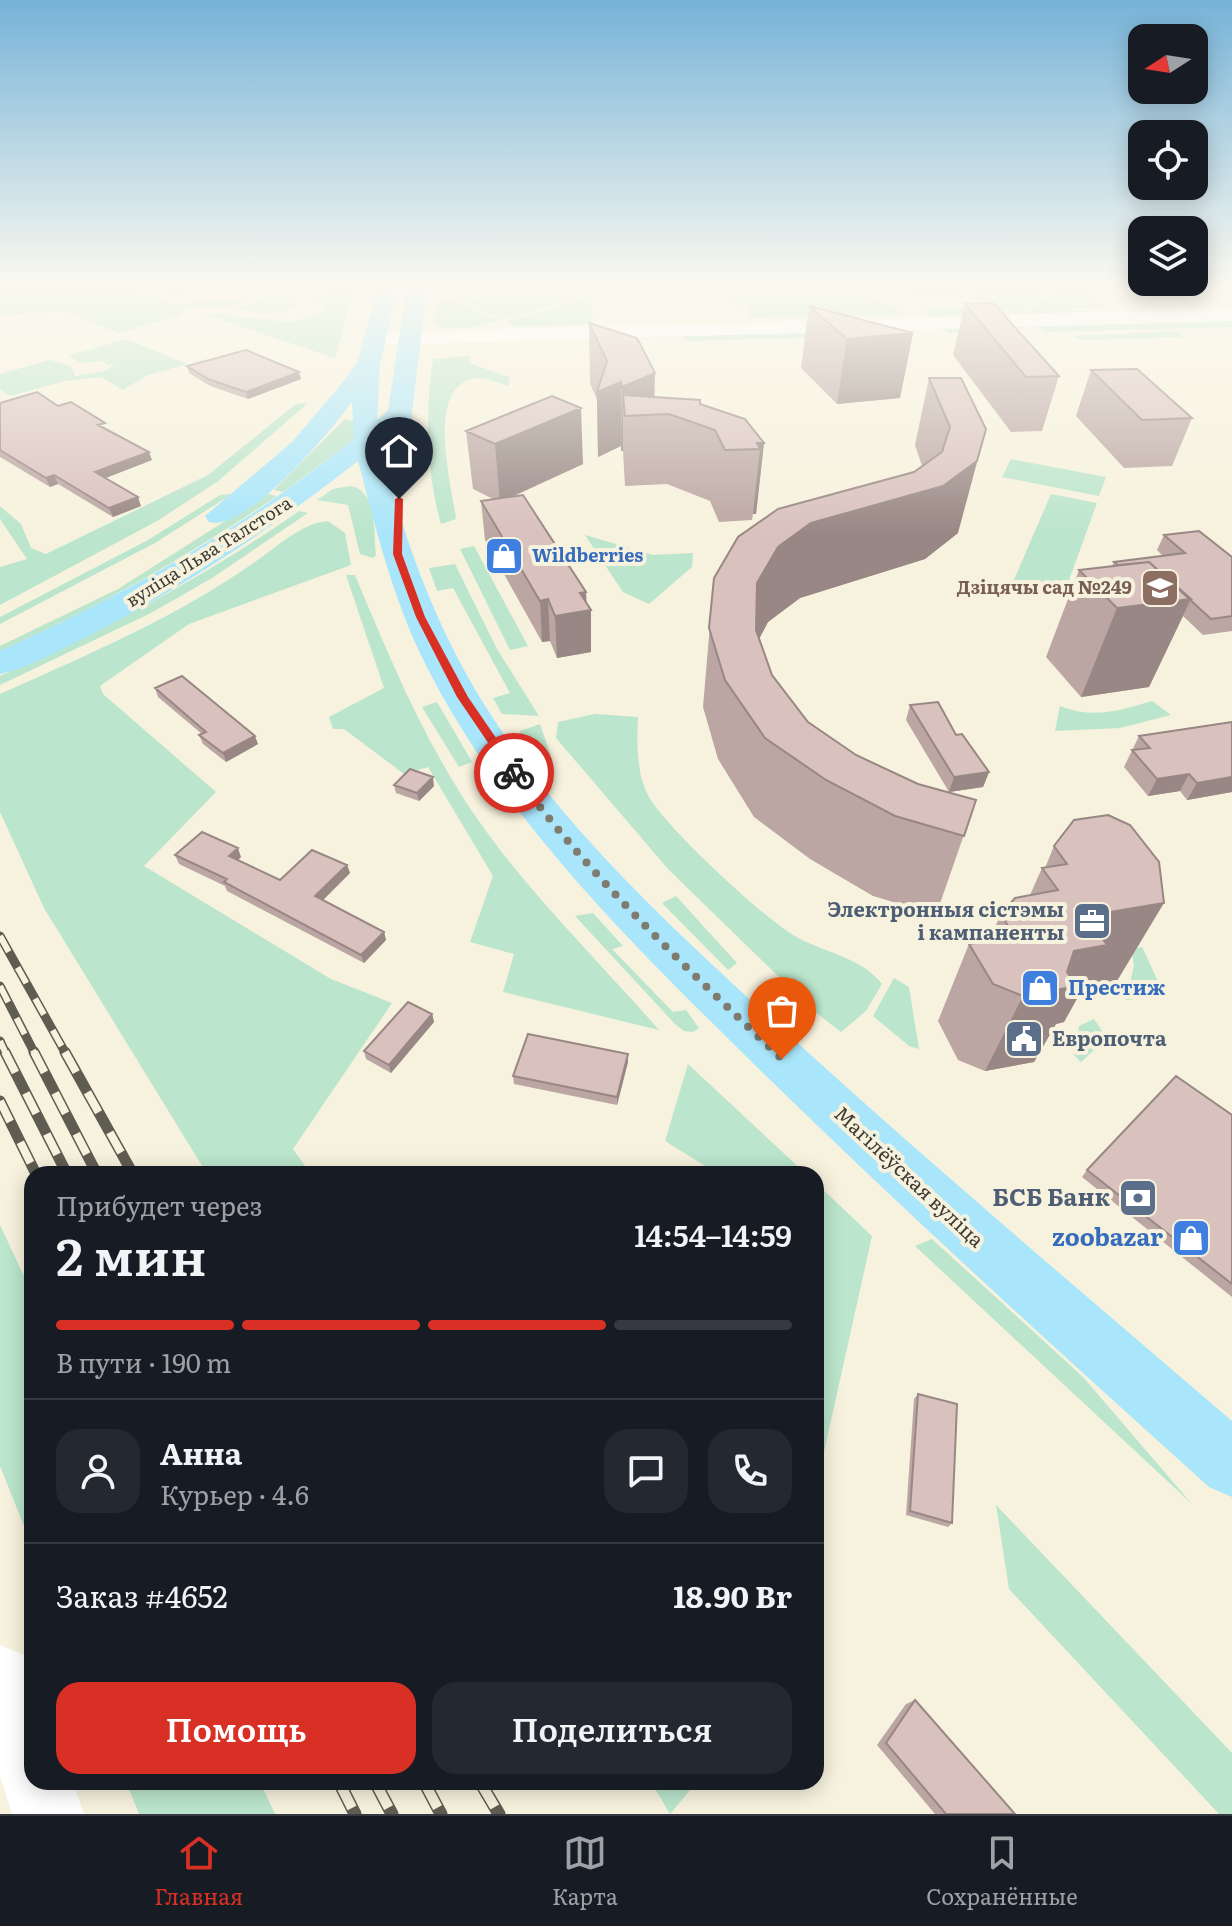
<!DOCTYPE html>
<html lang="ru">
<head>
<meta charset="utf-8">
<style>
	body { margin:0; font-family:Literata,serif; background:#242831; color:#f1f3f6; height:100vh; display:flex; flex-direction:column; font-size:30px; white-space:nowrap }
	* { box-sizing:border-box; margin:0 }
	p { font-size:26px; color:#9ea1a6 }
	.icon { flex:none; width:44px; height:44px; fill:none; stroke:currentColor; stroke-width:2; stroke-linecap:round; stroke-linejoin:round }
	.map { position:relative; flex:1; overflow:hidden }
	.side { position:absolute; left:24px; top:1166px; width:800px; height:624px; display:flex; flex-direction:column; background:#171b24; border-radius:24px; box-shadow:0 4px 20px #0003 }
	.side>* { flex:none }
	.needle { width:52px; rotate:258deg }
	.tools { position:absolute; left:1128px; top:24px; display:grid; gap:16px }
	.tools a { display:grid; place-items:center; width:80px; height:80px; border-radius:16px; background:#171b24; box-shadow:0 4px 20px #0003; font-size:40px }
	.pin { position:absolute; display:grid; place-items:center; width:68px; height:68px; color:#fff; margin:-82px -34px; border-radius:50% 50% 50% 0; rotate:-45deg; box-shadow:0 0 8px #0007 }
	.pin .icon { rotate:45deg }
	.courier { position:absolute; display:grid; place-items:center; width:80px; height:80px; margin:-40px; border:6px solid #d93025; border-radius:50%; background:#fff; color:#222; box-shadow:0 2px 10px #0007 }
	.overview em { font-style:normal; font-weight:600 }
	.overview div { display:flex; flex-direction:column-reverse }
	.overview { display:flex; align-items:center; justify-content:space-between; height:136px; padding:0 32px }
	h1 { font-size:52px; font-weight:600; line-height:60px }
	.bar { display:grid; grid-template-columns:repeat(4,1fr); gap:12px 8px; align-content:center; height:96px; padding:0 32px }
	.bar i { height:10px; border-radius:6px; background:#363941 }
	.bar .current { background:#d93025 }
	.bar p { grid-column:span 4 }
	.line { display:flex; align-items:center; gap:20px; padding:0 32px; border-top:2px solid #363941 }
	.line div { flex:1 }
	.round { display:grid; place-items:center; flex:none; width:84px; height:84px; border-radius:24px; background:#242831 }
	.action { display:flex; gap:16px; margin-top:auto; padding:16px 32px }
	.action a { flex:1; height:92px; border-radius:24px; background:#d93025; color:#fff; font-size:32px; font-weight:600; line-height:92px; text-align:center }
	.action a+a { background:#242831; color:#f1f3f6 }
	.menu { display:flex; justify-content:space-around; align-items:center; height:112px; border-top:2px solid #363941; background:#171b24; font-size:22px; color:#9ea1a6 }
	.menu a { display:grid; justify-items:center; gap:4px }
	.menu .current { color:#d93025 }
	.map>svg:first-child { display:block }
	.green { fill:#bbe5cc }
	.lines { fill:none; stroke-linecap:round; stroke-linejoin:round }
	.secondary { fill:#fff; fill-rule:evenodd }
	.primary { fill:#a9e6fb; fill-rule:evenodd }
	.rail-far2-casing { stroke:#5f5c52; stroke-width:9 }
	.rail-far1-casing { stroke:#5f5c52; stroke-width:11 }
	.rail-casing { stroke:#5f5c52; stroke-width:13 }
	.rail-far2 { stroke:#f7f2dd; stroke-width:6; stroke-dasharray:18; stroke-linecap:butt }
	.rail-far1 { stroke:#f7f2dd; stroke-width:8; stroke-dasharray:23; stroke-linecap:butt }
	.rail { stroke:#f7f2dd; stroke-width:10; stroke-dasharray:29; stroke-linecap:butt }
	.wall { fill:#bba6a3 }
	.shaded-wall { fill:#988784 }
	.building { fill:#d9c1bd; stroke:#988784; stroke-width:2 }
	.route { fill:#d93025 }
	.done { stroke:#7f7c6f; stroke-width:8; stroke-dasharray:0 14.4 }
	.labels { text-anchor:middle; stroke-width:8; stroke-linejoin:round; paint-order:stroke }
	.far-street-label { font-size:18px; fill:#3e3c34; stroke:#f7f2dd }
	.far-shop-label { font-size:18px; font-weight:bold; fill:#366cbe; stroke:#f7f2dd; text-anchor:start }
	.far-education-label { font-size:18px; font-weight:bold; fill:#785e54; stroke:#f7f2dd; text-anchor:end }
	.service-label { font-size:20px; font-weight:bold; fill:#4e5e75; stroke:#f7f2dd; text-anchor:end }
	.shop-label { font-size:20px; font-weight:bold; fill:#366cbe; stroke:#f7f2dd; text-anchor:start }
	.street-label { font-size:20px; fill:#3e3c34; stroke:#f7f2dd }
	.near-service-label { font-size:24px; font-weight:bold; fill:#4e5e75; stroke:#f7f2dd; text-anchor:end }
	.near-shop-label { font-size:24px; font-weight:bold; fill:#366cbe; stroke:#f7f2dd; text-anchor:end }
</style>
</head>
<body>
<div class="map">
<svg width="1232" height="1814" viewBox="0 0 1232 1814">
	<rect width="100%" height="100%" fill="#f7f2dd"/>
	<path class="green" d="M61,281H113L120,288L127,287L183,306L197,301L252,300L231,307L184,309L181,315L118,333L66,311L0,315V286Z
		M326,281H356L335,358L204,314L229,313L227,316L291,322L322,312L324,302H314V298H324Z
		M1227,281L1232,285L1085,289L1105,307L1035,310L1107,311L931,317L923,309L982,307L986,312L1029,311L1066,283Z
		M1060,283L1023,310L990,311L965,285Z
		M960,285L969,295L910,296L899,287Z
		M301,287L295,308C276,318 253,311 233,309Z
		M845,290L897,308L903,315L749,318L748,308L728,301L739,296L729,298L728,295Z
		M553,291V294L582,296L502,320L460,299L480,298L481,294Z
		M589,297L594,324L518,327L505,322Z
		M442,299H455L498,321L468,328L439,327L434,319Z
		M1232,320V327L1046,332L1036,326L950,333L934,325Z
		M892,327L826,337L690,341L668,332Z
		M1180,331L1182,337L1084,340L1073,336Z
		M126,339L187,364L146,376L123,390L101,377L65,381L10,396L0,389V374L50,360L71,366L75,376L105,371L115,364L106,365L103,361L81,363L69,356Z
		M469,356V363L509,377V386C500,384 487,378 478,378C423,382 452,486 456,519L441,524C426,470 425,414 433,359Z
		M308,403L217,482L157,521L0,605V567L27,559L0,519V506L21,524L31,548L46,554L208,475L296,404Z
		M345,419L354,421V440L283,492L274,490Z
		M1011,459L1106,477L1099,496L1002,477Z
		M350,486C378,490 373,531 376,555L373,558L360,554L348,505L317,500L333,489Z
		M232,494L155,543L0,624V617L148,540L220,495Z
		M268,494L277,496C188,556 98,608 0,651V646L118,589Z
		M1051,494L1097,503L1064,594L1013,582Z
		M299,511L308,513L212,578L151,613L0,685V676C109,627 200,580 299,511Z
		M328,521L345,533L351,565L189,624L100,686L103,694L216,792L144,866L331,979L392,1003L293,1149L311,1174H207L44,908L0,812V694C87,655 177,617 255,562C277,547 301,523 328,521Z
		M585,535L653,555L693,553L692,567L649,604L623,592Z
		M474,546L528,646L510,650L460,549Z
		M455,564L497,649L539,716L502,714L493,698L510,693L453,588L437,591L429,568Z
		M346,575H355C387,652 418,726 462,796C516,881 593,954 659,1030L503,992L514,954L470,942L493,876L428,767L404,774L344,729H333L329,717L384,688Z
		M1152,701L1171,715L1120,728L1055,731L1060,706C1094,719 1118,711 1152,701Z
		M437,702L472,762L459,767L422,707Z
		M595,714L638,717C637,742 636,772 648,795C663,825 763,917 793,935C823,953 860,956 882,984L866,1011L841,1032L815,1012L668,869L556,738L558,722Z
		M540,724L553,762L544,751L531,756L517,739L520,731Z
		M676,896L737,963L728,970L662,903Z
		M593,913L623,946L612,949L673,1012L686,1010L699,1028L693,1032L684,1031L675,1024L575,916Z
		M1142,947L1162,990L1157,996L1126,1000L1134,966L1131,949Z
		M894,978L909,987L919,1049L909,1046L873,1016Z
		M1094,1019L1107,1038L1081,1062L1074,1055L1079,1026Z
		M688,1064L806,1174H718L665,1141Z
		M816,1183L872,1236L816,1488Z
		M0,1225L32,1293V1546L0,1466Z
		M932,1239L1083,1377L1192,1504L915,1246Z
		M996,1505L1232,1753V1814H1219L1009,1589Z
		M126,1782H260L275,1814H139Z
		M651,1782H697L670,1814Z"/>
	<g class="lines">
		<path class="secondary" d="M1232,309V321L375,345L365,339L375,333Z
			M0,1645L24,1655L32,1675V1782H73L84,1814H12L0,1776Z"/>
		<path class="primary" d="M379,281H399L380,365L377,420L388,410L408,281H428L412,413L413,444L400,452L391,449L387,436L380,443C403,539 438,635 493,718C573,840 684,939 791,1037C935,1168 1084,1294 1232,1421V1497L1209,1487C1057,1350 906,1213 760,1070C632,944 496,813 418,649C390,588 375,525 358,461C274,527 186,586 90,635C61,649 31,667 0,674V651C126,595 246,526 354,439L352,402C330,432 247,532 209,522L205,516L292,442L344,381L358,361Z"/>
		<defs>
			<path id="rail-far2" d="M0,936L66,1054
				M0,986L35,1054
				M0,1041L6,1054"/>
			<path id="rail-far1" d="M5,1052L67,1174
				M34,1052L97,1174
				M65,1052L133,1174
				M0,1101L36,1174"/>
			<path id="rail" d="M339,1782L355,1814
				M375,1782L392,1814
				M424,1782L441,1814
				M480,1782L499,1814"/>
		</defs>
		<use href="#rail-far2" class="rail-far2-casing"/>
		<use href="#rail-far1" class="rail-far1-casing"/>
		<use href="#rail" class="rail-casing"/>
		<use href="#rail-far2" class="rail-far2"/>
		<use href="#rail-far1" class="rail-far1"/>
		<use href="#rail" class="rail"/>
	</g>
	<path class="wall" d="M141,281H254L252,289L169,293L143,285Z
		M501,281H640V287L502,285Z
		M694,281H787L786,284L697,288Z
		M847,281H915L848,282Z
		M965,304L1059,376L1042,431L1011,432L953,355Z
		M809,306L913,333L900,398L837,404L801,368Z
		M589,323L655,397L700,404L764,443L756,514H753L752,520L719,522L710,501L667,484L625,486L623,451H621V446L598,457L597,400L590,383Z
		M187,366L299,372L301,379L248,399L210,386L189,373Z
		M1091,370L1192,418L1172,466L1124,468L1076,416Z
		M929,378H961L958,533L925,559L800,598L768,622L759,639L772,675L808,722L856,755L918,784L976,800L936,915L873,896L810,859L754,817L718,759L703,707L714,578L914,472L922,466L915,445Z
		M0,403L58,406L107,430L152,460L105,478L141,506L113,517L58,484L50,487L0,457Z
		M466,431L583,464L514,496L586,592L591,652L557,658L550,641L542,642L485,540L481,501L493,499L473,489Z
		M1164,535L1232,557V631L1203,635L1183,616L1149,687L1081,697L1046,657L1079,570L1112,566L1114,562L1163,556L1157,550Z
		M155,688L258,744L226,762L203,744L199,735L202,734L158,697Z
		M910,705L956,735L989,772L983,787L949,792L906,720Z
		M1139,736L1232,792L1187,800L1180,791L1148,796L1124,767Z
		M394,785L434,786L419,801L396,793Z
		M1074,820L1117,981L1084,986L1064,1022L1056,1024L1034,1062L985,1071L958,1060L938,1021L969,944L989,940L1001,914L1030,895L1042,868H1045L1054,846Z
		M175,855L241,857L238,860L280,880L347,865L350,873L323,900L384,932L386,940L364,963L227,891L225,886L179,864Z
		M432,1014L434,1022L391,1073L366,1059L364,1051Z
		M628,1062L617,1105L514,1084L513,1076Z
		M1232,1115V1297L1082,1177L1087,1170Z
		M918,1394L952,1523L948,1527L906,1515L914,1399Z
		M915,1700L1015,1814H935L877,1745L906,1704Z"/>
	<path class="shaded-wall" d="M913,333L900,398L837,404L847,339Z
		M299,372L301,379L248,399L246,392Z
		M655,373L654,414L623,395V451H621L622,387Z
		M621,382V446L598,457L597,392Z
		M581,408L583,464L500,502L495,444Z
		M986,429L958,533L925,559L800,598L768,622L748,660L757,583L778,547L811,523L943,486Z
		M757,443H764L756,514H753L760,449Z
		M149,452L152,460L98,481L95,472Z
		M54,475L58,484L50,487L46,478Z
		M138,497L141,506L113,517L109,508Z
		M586,592V611L591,610V652L557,658L555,616L580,593Z
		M548,599L550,641L542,642L540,601Z
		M1191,599L1149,687L1081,697L1117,608Z
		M255,736L258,744L226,762L223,753Z
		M989,772L983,787L949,792L954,777Z
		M1189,774L1180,791L1148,796L1157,779Z
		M433,777L434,786L419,801L417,793Z
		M1232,777V792L1187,800L1197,783Z
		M238,848L241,857L233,864L229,856Z
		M347,865L350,873L318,905L315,896Z
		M1164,903L1117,981L1084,986L1064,1022L1056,1024L1034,1062L985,1071L1023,996L1086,916Z
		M384,932L386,940L364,963L361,955Z
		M432,1014L434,1022L391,1073L389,1065Z
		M628,1054V1062L617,1105V1097Z"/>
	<path class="building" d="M993,303L1059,376L1026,377L965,304Z
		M809,306L913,333L847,339Z
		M589,323L637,338L655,373L622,387L621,382L597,392L607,361Z
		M246,350L299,372L246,392L208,379L187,366Z
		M1137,369L1192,418L1142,420L1091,370Z
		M929,378H961L986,429L977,461L943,486L811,523L778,547L757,583L756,630L772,675L808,722L856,755L918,784L976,800L964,836L895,816L826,780L765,738L725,680L709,628L714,578L738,537L778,509L914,472L942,452L950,427Z
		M37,392L58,406L71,402L105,423L98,425L149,452L95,472L138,497L109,508L54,475L46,478L0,450V403Z
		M623,395L700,400V404L745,419L764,443H757L760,449L725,450L715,430L669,414L625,416Z
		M552,396L581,408L495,444L466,431Z
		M523,495L586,592L580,593L591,610L555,616L548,599L540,601L481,501Z
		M1199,531L1232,557V616L1211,619L1149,562L1118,565L1114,562L1185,553L1164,535Z
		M1149,562L1191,599L1117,608L1079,570Z
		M182,676L255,736L223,753L199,735L206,732L155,688Z
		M938,702L956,735L962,734L989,772L954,777L910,705Z
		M1232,722V777L1197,783L1189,774L1157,779L1132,750L1150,748L1139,736Z
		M410,769L433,777L417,793L394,785Z
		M1108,815L1130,825L1159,862L1164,903L1086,916L1107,945L1074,951L1067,972L1077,986L1023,996L993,984L969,944L1014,936L1001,914L1015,898L1058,890L1042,868L1067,864L1054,846L1074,820Z
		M202,832L238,848L229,856L280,880L312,850L347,865L315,896L384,932L361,955L224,882L227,879L175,855Z
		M408,1002L432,1014L389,1065L364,1051Z
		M528,1034L628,1054L617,1097L513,1076Z
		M1176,1076L1232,1115V1284L1087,1170Z
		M918,1394L957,1404L952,1523L910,1511Z
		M915,1700L1015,1814H946L886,1743Z"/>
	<linearGradient id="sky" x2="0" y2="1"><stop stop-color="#76b3d8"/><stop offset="0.53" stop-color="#fbf9f0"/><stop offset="1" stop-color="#fbf9f0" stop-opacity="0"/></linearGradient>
	<rect width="1232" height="535" fill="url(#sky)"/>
	<path class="route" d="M399,497L403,499L402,554L425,617L468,697L518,770V775H510L457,697L416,617L393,554L395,499Z"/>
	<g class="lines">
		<path class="done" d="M514,773C591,878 687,969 782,1059"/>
	</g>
	<defs>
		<symbol id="shop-square" viewBox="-11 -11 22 22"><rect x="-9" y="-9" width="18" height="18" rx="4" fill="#3f7fe0" stroke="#f7f2dd"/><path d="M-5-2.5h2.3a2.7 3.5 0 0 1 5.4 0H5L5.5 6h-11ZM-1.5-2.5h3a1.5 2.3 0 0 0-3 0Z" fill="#fff"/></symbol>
		<symbol id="school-square" viewBox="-11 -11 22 22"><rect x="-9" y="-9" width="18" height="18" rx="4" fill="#8d6e63" stroke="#f7f2dd"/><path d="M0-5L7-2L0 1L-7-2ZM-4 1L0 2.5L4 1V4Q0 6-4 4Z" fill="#fff"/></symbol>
		<symbol id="office-square" viewBox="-11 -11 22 22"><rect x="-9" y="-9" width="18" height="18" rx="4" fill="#5c6f8a" stroke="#f7f2dd"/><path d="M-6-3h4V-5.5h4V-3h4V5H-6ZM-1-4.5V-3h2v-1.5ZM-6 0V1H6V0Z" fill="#fff"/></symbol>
		<symbol id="civic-square" viewBox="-11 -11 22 22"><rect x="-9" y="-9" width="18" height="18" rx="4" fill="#5c6f8a" stroke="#f7f2dd"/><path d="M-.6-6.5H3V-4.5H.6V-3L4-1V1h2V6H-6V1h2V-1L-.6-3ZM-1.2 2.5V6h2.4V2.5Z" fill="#fff"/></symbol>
		<symbol id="bank-square" viewBox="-11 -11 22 22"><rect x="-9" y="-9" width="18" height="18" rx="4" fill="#5c6f8a" stroke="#f7f2dd"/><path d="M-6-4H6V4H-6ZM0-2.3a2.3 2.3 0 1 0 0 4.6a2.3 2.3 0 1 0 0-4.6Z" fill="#fff"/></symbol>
	</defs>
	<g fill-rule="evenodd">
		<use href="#shop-square" x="482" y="534" width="44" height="44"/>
		<use href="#school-square" x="1138" y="566" width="44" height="44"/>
		<use href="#office-square" x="1070" y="899" width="44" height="44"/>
		<use href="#shop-square" x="1018" y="966" width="44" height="44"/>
		<use href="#civic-square" x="1002" y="1017" width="44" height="44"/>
		<use href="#bank-square" x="1116" y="1176" width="44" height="44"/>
		<use href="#shop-square" x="1169" y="1216" width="44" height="44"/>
	</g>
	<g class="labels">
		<g class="far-street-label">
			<text transform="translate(209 552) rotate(-32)" y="6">вуліца Льва Талстога</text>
		</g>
		<g class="far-shop-label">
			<text x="532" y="562">Wildberries</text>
		</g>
		<g class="far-education-label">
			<text x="1132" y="594">Дзіцячы сад №249</text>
		</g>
		<g class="service-label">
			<text x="1064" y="917">Электронныя сістэмы<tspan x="1064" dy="23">і кампаненты</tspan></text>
			<text x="1052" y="1046" text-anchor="start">Европочта</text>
		</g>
		<g class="shop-label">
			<text x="1068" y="995">Престиж</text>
		</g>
		<g class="street-label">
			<text transform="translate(909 1177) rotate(43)" y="7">Магілёўская вуліца</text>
		</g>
		<g class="near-service-label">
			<text x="1110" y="1206">БСБ Банк</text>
		</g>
		<g class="near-shop-label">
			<text x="1163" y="1246">zoobazar</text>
		</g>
	</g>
</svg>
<div class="tools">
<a><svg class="needle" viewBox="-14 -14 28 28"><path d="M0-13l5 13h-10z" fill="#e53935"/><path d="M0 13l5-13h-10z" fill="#9ea1a6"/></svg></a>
<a><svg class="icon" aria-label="locate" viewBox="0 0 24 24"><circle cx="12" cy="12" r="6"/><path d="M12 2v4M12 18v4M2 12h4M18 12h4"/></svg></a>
<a><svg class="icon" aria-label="layers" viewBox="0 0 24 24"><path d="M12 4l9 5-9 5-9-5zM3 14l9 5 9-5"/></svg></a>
</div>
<div class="pin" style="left:782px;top:1059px;background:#ea580c"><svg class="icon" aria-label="bag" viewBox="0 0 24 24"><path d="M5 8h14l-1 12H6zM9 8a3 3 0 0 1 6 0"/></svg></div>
<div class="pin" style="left:399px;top:499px;background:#1f2937"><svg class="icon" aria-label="home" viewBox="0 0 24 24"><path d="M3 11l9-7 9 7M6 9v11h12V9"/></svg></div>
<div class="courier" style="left:514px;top:773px"><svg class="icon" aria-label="bike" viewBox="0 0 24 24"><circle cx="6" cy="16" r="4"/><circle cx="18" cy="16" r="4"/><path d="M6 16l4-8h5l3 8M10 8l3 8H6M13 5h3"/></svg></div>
<section class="side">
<div class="overview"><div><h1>2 мин</h1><p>Прибудет через</p></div><em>14:54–14:59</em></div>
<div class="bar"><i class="current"></i><i class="current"></i><i class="current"></i><i></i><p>В пути · 190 m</p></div>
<div class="line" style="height:144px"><a class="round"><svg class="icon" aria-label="person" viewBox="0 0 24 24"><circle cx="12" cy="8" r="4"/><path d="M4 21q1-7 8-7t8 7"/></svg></a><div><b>Анна</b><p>Курьер · 4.6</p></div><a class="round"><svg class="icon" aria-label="chat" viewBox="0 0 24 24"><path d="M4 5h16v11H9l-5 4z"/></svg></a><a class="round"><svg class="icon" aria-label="phone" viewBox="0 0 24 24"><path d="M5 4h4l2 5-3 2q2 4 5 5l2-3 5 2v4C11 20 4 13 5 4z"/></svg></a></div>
<div class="line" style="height:104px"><div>Заказ #4652</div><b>18.90 Br</b></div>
<div class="action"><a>Помощь</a><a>Поделиться</a></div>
</section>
</div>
<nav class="menu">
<a class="current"><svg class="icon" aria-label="home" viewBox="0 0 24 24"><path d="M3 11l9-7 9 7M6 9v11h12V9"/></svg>Главная</a>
<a><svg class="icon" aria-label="map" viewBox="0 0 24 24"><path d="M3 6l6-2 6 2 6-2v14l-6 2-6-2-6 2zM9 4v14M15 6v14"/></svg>Карта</a>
<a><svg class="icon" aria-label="saved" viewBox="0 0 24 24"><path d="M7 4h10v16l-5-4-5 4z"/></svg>Сохранённые</a>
</nav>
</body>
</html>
